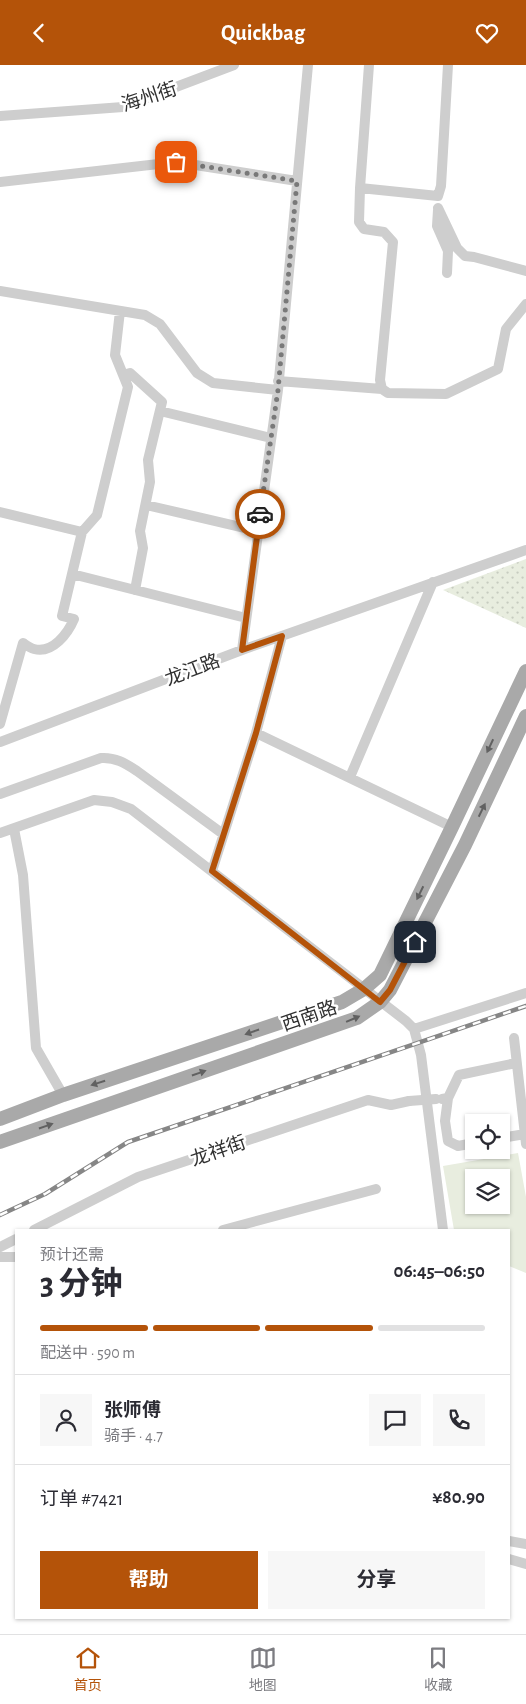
<!DOCTYPE html>
<html lang="zh">
<head>
<meta charset="utf-8">
<style>
	body { margin:0; font-family:"Alegreya Sans","Noto Sans SC",sans-serif; background:#f7f7f7; color:#2b2b33; height:100vh; display:flex; flex-direction:column; font-size:19px; white-space:nowrap }
	* { box-sizing:border-box; margin:0 }
	p { font-size:16px; color:#7c7c81 }
	.icon { flex:none; width:28px; height:28px; fill:none; stroke:currentColor; stroke-width:2; stroke-linecap:round; stroke-linejoin:round }
	.map { position:relative; flex:1; overflow:hidden }
	.panel { position:absolute; left:15px; top:1164px; width:495px; height:390px; display:flex; flex-direction:column; background:#fff; border-radius:0px; box-shadow:0 1px 4px #0004 }
	.panel>* { flex:none }
	.fabs { position:absolute; left:465px; top:1049px; display:grid; gap:10px }
	.fabs a { display:grid; place-items:center; width:45px; height:45px; border-radius:0px; background:#fff; box-shadow:0 1px 4px #0004; font-size:25px }
	.pin { position:absolute; display:grid; place-items:center; width:42px; height:42px; color:#fff; margin:-21px; border-radius:10px; box-shadow:0 2px 8px #0006 }
	.courier { position:absolute; display:grid; place-items:center; width:50px; height:50px; margin:-25px; border:4px solid #b45309; border-radius:50%; background:#fff; color:#222; box-shadow:0 1px 6px #0007 }
	.overview em { font-style:normal; font-weight:700 }
	.overview div { display:flex; flex-direction:column-reverse }
	.overview { display:flex; align-items:center; justify-content:space-between; height:85px; padding:0 25px }
	h1 { font-size:32px; font-weight:700; line-height:38px }
	.bar { display:grid; grid-template-columns:repeat(4,1fr); gap:8px 5px; align-content:center; height:60px; padding:0 25px }
	.bar i { height:6px; border-radius:4px; background:#e1e1e2 }
	.bar .active { background:#b45309 }
	.bar p { grid-column:span 4 }
	.line { display:flex; align-items:center; gap:12px; padding:0 25px; border-top:1px solid #e1e1e2 }
	.line div { flex:1 }
	.round { display:grid; place-items:center; flex:none; width:52px; height:52px; border-radius:0px; background:#f7f7f7 }
	.action { display:flex; gap:10px; margin-top:auto; padding:10px 25px }
	.action a { flex:1; height:58px; border-radius:0px; background:#b45309; color:#fff; font-size:20px; font-weight:700; line-height:58px; text-align:center }
	.action a+a { background:#f7f7f7; color:#2b2b33 }
	header { display:flex; justify-content:space-between; align-items:center; height:65px; padding:0 25px; background:#b45309; color:#fff; font-size:22px; font-weight:700 }
	.tabs { display:flex; justify-content:space-around; align-items:center; height:70px; border-top:1px solid #e1e1e2; background:#fff; font-size:14px; color:#7c7c81 }
	.tabs a { display:grid; justify-items:center; gap:2px }
	.tabs .active { color:#b45309 }
	.map>svg:first-child { display:block }
	.park { fill:url(#park-dots) }
	.pitch { fill:#e8eddf; fill-rule:evenodd }
	.lines { fill:none; stroke-linecap:round; stroke-linejoin:round }
	.minor { stroke:#cecece; stroke-width:10 }
	.major { stroke:#a9a9a9; stroke-width:14 }
	.rail-casing { stroke:#868686; stroke-width:4.5 }
	.rail { stroke:#fff; stroke-width:2.5; stroke-dasharray:8; stroke-linecap:butt }
	.minor-bridge { stroke:#cecece; stroke-width:10 }
	.oneway { fill:#616161 }
	.done { stroke:#797979; stroke-width:5; stroke-dasharray:0 9 }
	.route { stroke:#b45309; stroke-width:6 }
	.labels { text-anchor:middle; stroke-width:5; stroke-linejoin:round; paint-order:stroke }
	.street-label { font-size:19px; fill:#313131; stroke:#fff }
</style>
</head>
<body>
<header><svg class="icon" aria-label="back" viewBox="0 0 24 24"><path d="M15 5l-7 7 7 7"/></svg>Quickbag<svg class="icon" aria-label="heart" viewBox="0 0 24 24"><path d="M12 20l-8-8c-3-5 5-10 8-4 3-6 11-1 8 4z"/></svg></header>
<div class="map">
<svg width="526" height="1569" viewBox="0 0 526 1569">
	<defs>
		<pattern id="park-dots" width="8" height="8" patternUnits="userSpaceOnUse" patternTransform="scale(1.25)"><rect width="8" height="8" fill="#e8eddf"/><path d="M2 2h.1M6 6h.1" fill="none" stroke="#c7ccc0" stroke-width="1.8" stroke-linecap="round"/></pattern>
	</defs>
	<rect width="100%" height="100%" fill="#fff"/>
	<path class="park" d="M526,494V563L443,525Z"/>
	<path class="pitch" d="M518,1088L526,1132V1208L509,1201V1165H454L443,1101ZM474,1112H501V1140H474Z"/>
	<g class="lines">
		<path class="minor" d="M369,0L360,123L438,131L441,121L448,0
			M0,51L123,42L234,0
			M0,117L176,97L297,116
			M360,123L359,157L364,164L384,167L393,177L380,315L382,324L388,328L446,329L498,304L506,264L526,239
			M438,143L457,183L465,191L474,192L526,206
			M438,145L437,161L448,186L447,208
			M0,226L145,250L160,259L197,308L213,318L278,325
			M123,310L130,308L162,337L148,395L150,417L140,466L143,483L135,525
			M278,316L382,324
			M160,346L271,373
			M146,440L258,466
			M0,447L82,467
			M72,509L246,553
			M242,585L278,325L308,0
			M0,659L23,578C26,580 30,583 34,584C53,589 68,568 74,554L62,551L82,467L97,450L128,322L115,290L120,246
			M256,668L452,762
			M0,677L242,585L526,485
			M350,712L433,517
			M0,729L101,693C115,692 125,698 137,706L223,769
			M14,764L23,810L36,983L63,1030
			M0,768L94,735L112,737L131,744L406,956L414,964L421,990L443,1165
			M212,806L256,668L282,571
			M414,964L526,928
			M514,973L526,1079
			M448,1033L459,1010L516,998
			M442,1034L448,1033L445,1056L448,1076L458,1081L474,1078
			M501,1073L525,1069
			M34,1165L138,1112L368,1035L391,1040L409,1036
			M223,1165L376,1124
			M0,1182L16,1174
			M0,1192H16
			M509,1476L526,1479
			M509,1494L526,1499"/>
		<path class="major" d="M0,1054L63,1030L342,937L364,924L380,910L452,762L526,606
			M0,1077L357,953L380,937L390,925L465,780L526,651"/>
		<defs>
			<path id="rail" d="M0,1150L45,1129L128,1077L526,941"/>
		</defs>
		<use href="#rail" class="rail-casing"/>
		<use href="#rail" class="rail"/>
		<path class="minor-bridge" d="M409,1036L436,1034"/>
	</g>
	<defs><path id="oneway-solid" d="M-6-.8H1V-3.2L6.5 0L1 3.2V.8H-6Z" transform="scale(1.25)"/></defs>
	<g class="oneway">
		<use href="#oneway-solid" transform="translate(490 681) rotate(115)"/>
		<use href="#oneway-solid" transform="translate(482 745) rotate(-64)"/>
		<use href="#oneway-solid" transform="translate(420 828) rotate(116)"/>
		<use href="#oneway-solid" transform="translate(353 954) rotate(-23)"/>
		<use href="#oneway-solid" transform="translate(252 967) rotate(161)"/>
		<use href="#oneway-solid" transform="translate(199 1008) rotate(-19)"/>
		<use href="#oneway-solid" transform="translate(98 1018) rotate(162)"/>
		<use href="#oneway-solid" transform="translate(46 1061) rotate(-19)"/>
	</g>
	<g class="lines">
		<path class="done" d="M176,97L297,116L278,325L260,449"/>
		<path class="route" d="M260,449L242,585L282,571L256,668L212,806L380,937L390,925L415,877"/>
	</g>
	<g class="labels">
		<g class="street-label">
			<text transform="translate(149 31) rotate(-18)" y="7">海州街</text>
			<text transform="translate(192 604) rotate(-21)" y="7">龙江路</text>
			<text transform="translate(309 950) rotate(-19)" y="7">西南路</text>
			<text transform="translate(218 1085) rotate(-19)" y="7">龙祥街</text>
		</g>
	</g>
</svg>
<div class="fabs">
<a><svg class="icon" aria-label="locate" viewBox="0 0 24 24"><circle cx="12" cy="12" r="6"/><path d="M12 2v4M12 18v4M2 12h4M18 12h4"/></svg></a>
<a><svg class="icon" aria-label="layers" viewBox="0 0 24 24"><path d="M12 4l9 5-9 5-9-5zM3 14l9 5 9-5"/></svg></a>
</div>
<div class="pin" style="left:176px;top:97px;background:#ea580c"><svg class="icon" aria-label="bag" viewBox="0 0 24 24"><path d="M5 8h14l-1 12H6zM9 8a3 3 0 0 1 6 0"/></svg></div>
<div class="pin" style="left:415px;top:877px;background:#1f2937"><svg class="icon" aria-label="home" viewBox="0 0 24 24"><path d="M3 11l9-7 9 7M6 9v11h12V9"/></svg></div>
<div class="courier" style="left:260px;top:449px"><svg class="icon" aria-label="car" viewBox="0 0 24 24"><path d="M5 17H2v-5l4-1 3-4h7l3 4 3 1v5h-3M9 17h6M6 11h13"/><circle cx="7" cy="17" r="2"/><circle cx="17" cy="17" r="2"/></svg></div>
<section class="panel">
<div class="overview"><div><h1>3 分钟</h1><p>预计还需</p></div><em>06:45–06:50</em></div>
<div class="bar"><i class="active"></i><i class="active"></i><i class="active"></i><i></i><p>配送中 · 590 m</p></div>
<div class="line" style="height:90px"><a class="round"><svg class="icon" aria-label="person" viewBox="0 0 24 24"><circle cx="12" cy="8" r="4"/><path d="M4 21q1-7 8-7t8 7"/></svg></a><div><b>张师傅</b><p>骑手 · 4.7</p></div><a class="round"><svg class="icon" aria-label="chat" viewBox="0 0 24 24"><path d="M4 5h16v11H9l-5 4z"/></svg></a><a class="round"><svg class="icon" aria-label="phone" viewBox="0 0 24 24"><path d="M5 4h4l2 5-3 2q2 4 5 5l2-3 5 2v4C11 20 4 13 5 4z"/></svg></a></div>
<div class="line" style="height:65px"><div>订单 #7421</div><b>¥80.90</b></div>
<div class="action"><a>帮助</a><a>分享</a></div>
</section>
</div>
<nav class="tabs">
<a class="active"><svg class="icon" aria-label="home" viewBox="0 0 24 24"><path d="M3 11l9-7 9 7M6 9v11h12V9"/></svg>首页</a>
<a><svg class="icon" aria-label="map" viewBox="0 0 24 24"><path d="M3 6l6-2 6 2 6-2v14l-6 2-6-2-6 2zM9 4v14M15 6v14"/></svg>地图</a>
<a><svg class="icon" aria-label="saved" viewBox="0 0 24 24"><path d="M7 4h10v16l-5-4-5 4z"/></svg>收藏</a>
</nav>
</body>
</html>
